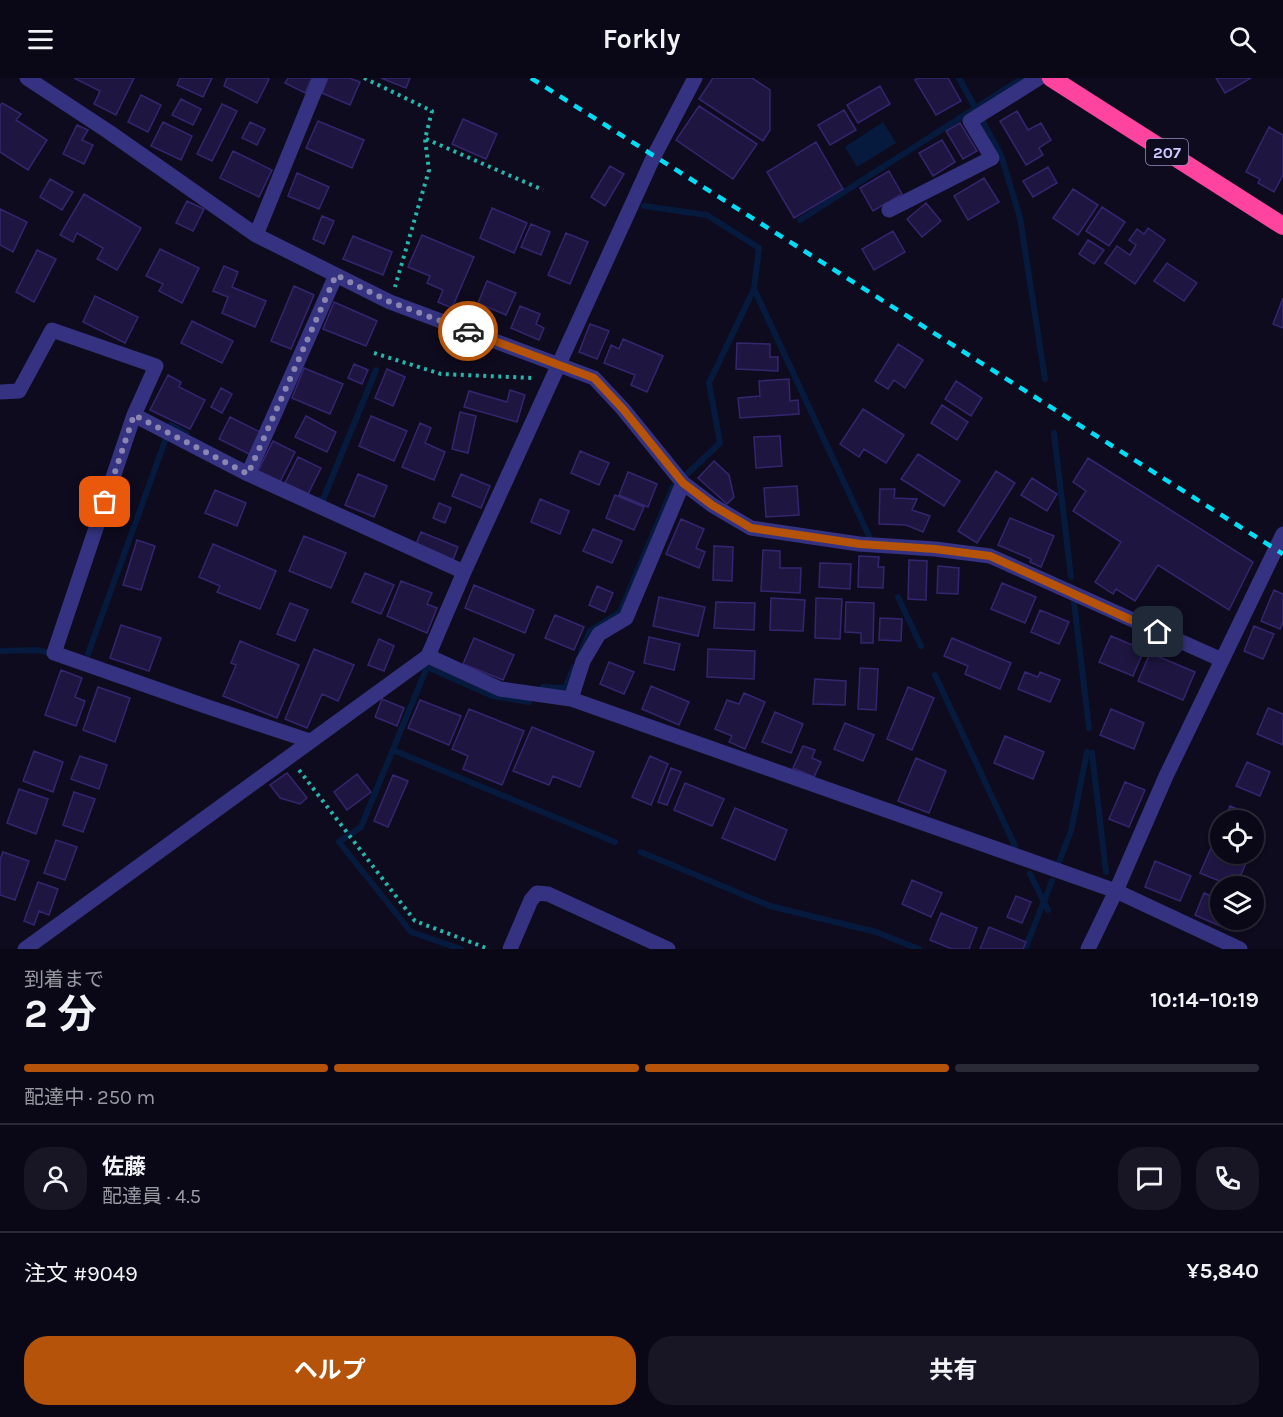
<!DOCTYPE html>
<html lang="ja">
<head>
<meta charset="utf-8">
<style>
	body { margin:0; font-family:Karla,"Noto Sans JP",sans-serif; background:#181624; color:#f1f3f6; height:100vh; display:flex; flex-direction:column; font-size:22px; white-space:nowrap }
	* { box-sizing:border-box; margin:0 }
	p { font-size:20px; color:#999aa1 }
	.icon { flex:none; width:33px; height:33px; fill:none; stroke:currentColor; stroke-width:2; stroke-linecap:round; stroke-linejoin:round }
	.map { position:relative; height:871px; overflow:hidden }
	.side { display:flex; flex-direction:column; background:#0a0817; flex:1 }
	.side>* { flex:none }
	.tools { position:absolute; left:1210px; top:732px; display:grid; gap:12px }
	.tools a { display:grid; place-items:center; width:54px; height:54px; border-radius:50%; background:#0a0817; box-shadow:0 2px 4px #0004,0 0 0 2px #2a2936; font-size:30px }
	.pin { position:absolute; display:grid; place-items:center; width:51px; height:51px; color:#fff; margin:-26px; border-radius:12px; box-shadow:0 3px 9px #0006 }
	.courier { position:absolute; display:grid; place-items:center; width:60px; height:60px; margin:-30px; border:4px solid #b45309; border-radius:50%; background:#fff; color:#222; box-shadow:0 2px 8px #0007 }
	.overview em { font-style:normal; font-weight:700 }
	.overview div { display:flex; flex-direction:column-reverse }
	.overview { display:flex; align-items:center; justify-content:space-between; height:102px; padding:0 24px }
	h1 { font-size:39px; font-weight:700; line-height:45px }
	.bar { display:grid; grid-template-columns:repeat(4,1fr); gap:9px 6px; align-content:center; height:72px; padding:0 24px }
	.bar i { height:8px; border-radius:4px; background:#2a2936 }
	.bar .selected { background:#b45309 }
	.bar p { grid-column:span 4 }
	.line { display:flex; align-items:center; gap:15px; padding:0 24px; border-top:2px solid #2a2936 }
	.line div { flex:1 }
	.round { display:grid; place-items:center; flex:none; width:63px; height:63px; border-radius:24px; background:#181624 }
	.cta { display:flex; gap:12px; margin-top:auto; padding:12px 24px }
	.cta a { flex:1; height:69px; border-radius:24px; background:#b45309; color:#fff; font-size:24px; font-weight:700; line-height:69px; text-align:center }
	.cta a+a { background:#181624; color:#f1f3f6 }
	header { display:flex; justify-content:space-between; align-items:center; height:78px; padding:0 24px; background:#0a0817; font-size:27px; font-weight:700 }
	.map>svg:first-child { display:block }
	.water { fill:#061a3d }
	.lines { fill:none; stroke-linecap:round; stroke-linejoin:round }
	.stream { stroke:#061a3d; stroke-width:6 }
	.building { fill:#1e1641; stroke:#34266e; stroke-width:1.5 }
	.path { stroke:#25b6ac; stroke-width:4; stroke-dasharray:3 4.5; stroke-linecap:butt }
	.street { stroke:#353381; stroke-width:15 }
	.highway { stroke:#ff449f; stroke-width:18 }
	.rail { stroke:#00ddf4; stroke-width:4.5; stroke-dasharray:9 8; stroke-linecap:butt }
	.done { stroke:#8b86b1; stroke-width:6; stroke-dasharray:0 10.8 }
	.route { stroke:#b45309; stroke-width:8 }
	.labels { text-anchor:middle; stroke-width:6; stroke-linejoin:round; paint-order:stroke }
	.shield { fill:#0e0b1f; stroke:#9490bc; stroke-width:1.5 }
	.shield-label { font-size:16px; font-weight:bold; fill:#cec9ff }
</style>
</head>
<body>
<header><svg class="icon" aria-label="menu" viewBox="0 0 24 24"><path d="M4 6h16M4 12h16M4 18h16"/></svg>Forkly<svg class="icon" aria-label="search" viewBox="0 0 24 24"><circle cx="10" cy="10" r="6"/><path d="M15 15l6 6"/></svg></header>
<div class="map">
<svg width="1283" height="871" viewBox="0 0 1283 871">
	<rect width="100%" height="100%" fill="#0e0b1f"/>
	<path class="water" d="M883,44L896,65L857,89L845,69Z"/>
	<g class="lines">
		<path class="stream" d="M959,0L1001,77L1020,140L1045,301
			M644,128L707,137L759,170L754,211L709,305L720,365L687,396
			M800,142L1021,1
			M754,211L869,458
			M171,347L187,356
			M1054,355L1071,499
			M319,422L322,424L376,292
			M898,519L921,568
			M1074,524L1089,650
			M0,573L39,572L52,576
			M581,574L590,553L620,534L673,409
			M88,576L165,363
			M935,597L1015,768
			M543,609L565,610L574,589
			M393,672L615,764
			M1092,675L1106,794
			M641,774L770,828L876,854L919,871
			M1059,784L1071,753L1087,674
			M1030,796L1048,832
			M461,871L411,854L339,764L361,749L427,589L493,618L529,624
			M1025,871L1052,803"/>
	</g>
	<path class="building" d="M74,0H134L116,37L94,26L100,13Z
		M180,0H212L203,19L177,7Z
		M227,0H267L269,1L257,25L224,8Z
		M288,0H312L305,15L285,5Z
		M328,0H349L360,4L350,27L322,15Z
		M381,0H410L406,10Z
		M713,0H752L770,12V52L763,63L699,21Z
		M918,0H948L961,23L936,37L915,2Z
		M1216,0H1251L1225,15Z
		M880,8L890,26L858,45L847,27Z
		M141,17L161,27L148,54L128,44Z
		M181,21L201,31L193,47L172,37Z
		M2,25L21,36L16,42L47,62L28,92L0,74V28Z
		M222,26L237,33L212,83L197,76Z
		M699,28L757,66L733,101L676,62Z
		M844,32L856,52L830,67L818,47Z
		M1017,33L1028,52L1041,45L1051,62L1039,70L1043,77L1026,87L1000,43Z
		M463,41L497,56L486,81L452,66Z
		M318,43L364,62L352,90L306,70Z
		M163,44L192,58L181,82L151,68Z
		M250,44L265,51L257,67L242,60Z
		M960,45L977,73L963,81L946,53Z
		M77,47L88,52L82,62L93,67L84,86L63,76Z
		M1269,49L1283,57V97L1274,114L1258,105L1260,101L1246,94Z
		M942,62L955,84L933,98L919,75Z
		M816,64L843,111L794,140L767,94Z
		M233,73L272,92L259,119L220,100Z
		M610,88L624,96L605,128L591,119Z
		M1048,89L1057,105L1033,119L1023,103Z
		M889,93L902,116L873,133L860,110Z
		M297,95L329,109L319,131L288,118Z
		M984,100L999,124L968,142L954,118Z
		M50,101L73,114L62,132L40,119Z
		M1073,111L1098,127L1078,157L1053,140Z
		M84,116L141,150L117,192L97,181L103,170L77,155L73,164L60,157Z
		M187,123L204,131L193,153L176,145Z
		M926,125L941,143L922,159L907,141Z
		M1102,129L1125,144L1109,168L1086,153Z
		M492,130L527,145L514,175L480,160Z
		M0,131L27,144L13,174L0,167Z
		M322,138L334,143L324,166L313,161Z
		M531,146L550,154L541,177L521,169Z
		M1148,150L1165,162L1135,206L1105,185L1117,168L1130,177L1136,167L1129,162L1137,151L1144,156Z
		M893,153L905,174L874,192L862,171Z
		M566,155L588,164L570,206L548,197Z
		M422,157L474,179L452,230L438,224L443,212L427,205L430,198L408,189Z
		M353,158L392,174L383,197L343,181Z
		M1088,162L1104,172L1094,186L1079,176Z
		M160,171L199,190L182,225L159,213L163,206L146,198Z
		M37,172L56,181L34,224L16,214Z
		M1167,185L1197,205L1184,223L1154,203Z
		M224,188L238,194L232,209L266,223L255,249L222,235L228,219L213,213Z
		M487,203L516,215L506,237L478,225Z
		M294,208L314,217L291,271L271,263Z
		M95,218L138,239L125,265L83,244Z
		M1283,220V250L1273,246Z
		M334,224L377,243L366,268L323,251Z
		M520,228L540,236L536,246L544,250L539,262L511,250Z
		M192,243L233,263L222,285L181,265Z
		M590,246L609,253L597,281L579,274Z
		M623,261L663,278L647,314L631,307L635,297L604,285L611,267L619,271Z
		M737,265L770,266V279H778V293L736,291Z
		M898,266L923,282L905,310L894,302L888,311L875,303Z
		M354,286L368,292L362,306L348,300Z
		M304,290L343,306L330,336L292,320Z
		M387,291L405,299L393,328L375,320Z
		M168,297L181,304L179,309L205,322L190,351L150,332Z
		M789,301L790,323L798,322L799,336L740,340L738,320L760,318L759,303Z
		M956,303L982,320L971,338L945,321Z
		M221,310L232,316L222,335L211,329Z
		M510,312L525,317L517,344L464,329L469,313L507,324Z
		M942,327L968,344L957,362L931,345Z
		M863,331L904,357L886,385L864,371L859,379L840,366Z
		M460,334L476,338L468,375L452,371Z
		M306,338L336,354L327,374L295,359Z
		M371,338L407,353L394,383L359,368Z
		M230,339L262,355L251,377L219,361Z
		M420,345L431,350L425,365L445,374L434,402L402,389Z
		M780,358L782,388L756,390L754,359Z
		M273,363L295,374L280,404L258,393Z
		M580,373L609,385L599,407L571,395Z
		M918,376L960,403L944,428L901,401Z
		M298,379L321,390L308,416L285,405Z
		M1088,380L1253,484L1229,532L1158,487L1135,523L1116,511L1113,516L1095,504L1121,464L1073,433L1086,413L1073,404Z
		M714,383L729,397L734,419L727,426L698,400Z
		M996,393L1015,405L977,465L958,453Z
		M628,394L657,406L648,429L619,417Z
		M358,396L387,408L374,439L345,427Z
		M461,396L490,408L481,430L452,418Z
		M1032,400L1057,416L1047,433L1021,417Z
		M797,408L799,437L766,439L764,410Z
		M880,411H895L894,420L917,421L912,432L930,438L923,454L906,447L879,446Z
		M215,412L246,425L237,448L205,435Z
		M615,417L644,429L634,452L606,440Z
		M540,421L569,433L560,456L531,444Z
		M439,425L451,430L445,445L433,440Z
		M1010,440L1054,458L1041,489L1030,484L1031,481L998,467Z
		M681,441L704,451L696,470L705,474L699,490L666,476Z
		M593,451L622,463L612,485L583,473Z
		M421,454L458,469L453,482L416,466Z
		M304,458L346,475L331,510L289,493Z
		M137,462L155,468L141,512L123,507Z
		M213,466L276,493L260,531L217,514L220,508L199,499Z
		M714,468L733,469L732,503L713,502Z
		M763,472L780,473V490H801L800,515L761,513Z
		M859,478L879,479L878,489H884L883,510L858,509Z
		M909,482L927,483L926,522L908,521Z
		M820,485L851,486L850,511L819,509Z
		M938,488L959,490L958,516L937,515Z
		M365,495L394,507L381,536L352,524Z
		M401,503L432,515L427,526L437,530L427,555L387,538Z
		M1002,505L1036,519L1025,545L991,531Z
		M474,507L534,532L525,555L465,530Z
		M597,508L613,515L605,534L589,527Z
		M1274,512L1283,516V544L1280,551L1261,543Z
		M659,519L705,529L698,558L653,548Z
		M771,520L805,522L803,553L770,552Z
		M816,520L842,521L840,561L815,560Z
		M716,524L755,525L754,552L714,550Z
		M846,524L874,525L873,565H861V555L845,554Z
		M290,525L308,532L295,563L277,556Z
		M1040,532L1069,544L1059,566L1031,554Z
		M555,537L584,549L574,572L545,560Z
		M880,540L902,541L901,563L879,562Z
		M121,547L161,560L149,593L110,580Z
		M1254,548L1274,556L1263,581L1244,573Z
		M1111,558L1144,572L1133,598L1099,584Z
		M649,559L680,566L674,592L644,585Z
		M474,560L514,577L503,602L463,586Z
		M952,560L1011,585L1000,611L965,596L968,588L944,578Z
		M379,561L394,568L384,593L368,587Z
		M240,563L299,587L277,640L223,618L236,587L231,585Z
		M314,571L354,587L338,623L322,616L307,650L285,641Z
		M708,571L755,573L754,601L707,599Z
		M1150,575L1195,594L1183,622L1138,603Z
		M609,584L634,594L624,616L600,606Z
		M860,590L878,591L876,632L858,631Z
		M61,592L82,600L75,619L85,623L76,648L45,637Z
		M1025,594L1038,599L1040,594L1060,602L1050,624L1018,611Z
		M815,601L846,603L845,627L813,626Z
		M651,608L689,624L679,647L642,631Z
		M98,609L130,620L115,664L83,652Z
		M908,609L934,620L912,672L887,661Z
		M744,615L765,624L745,671L729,664L732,658L715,651L727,622L739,626Z
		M382,621L404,630L397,648L375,639Z
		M420,622L461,638L449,667L408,650Z
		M1268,630L1283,636V667L1257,656Z
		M469,631L524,653L502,707L463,691L468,678L452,671Z
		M1111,631L1144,645L1134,671L1100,657Z
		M775,634L803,646L791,675L762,664Z
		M845,645L874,657L863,683L834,671Z
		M532,649L594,674L580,709L553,698L549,707L513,693Z
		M1005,658L1044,674L1033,701L994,685Z
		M803,668L815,672L812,680L821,684L814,699L793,690Z
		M34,673L63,684L53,714L23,703Z
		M80,678L107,687L99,711L71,701Z
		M650,678L668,686L651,727L632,719Z
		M916,680L946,693L929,735L898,723Z
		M1247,684L1270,694L1260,718L1236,708Z
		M671,690L681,694L667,727L658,724Z
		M287,695L307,720L300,726L280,720L270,707Z
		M357,696L371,714L347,732L334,714Z
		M393,697L408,703L388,749L374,743Z
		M1125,704L1145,712L1129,749L1109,741Z
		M685,705L724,721L712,748L674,732Z
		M19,711L48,721L36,756L7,745Z
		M74,714L95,721L83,754L63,747Z
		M1230,728L1255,738L1253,742H1224Z
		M735,730L787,752L775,782L722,760Z
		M56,762L77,769L65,802L44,795Z
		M1211,770L1221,774V776H1224L1246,785L1236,808H1232L1200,795Z
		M3,774L29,783L15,822L0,817V782Z
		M1155,783L1191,798L1180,823L1145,809Z
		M912,802L942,815L931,839L902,826Z
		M38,804L58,811L49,837L39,833L34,847L24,843Z
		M1204,815L1221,822V842H1222L1220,848L1195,837Z
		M1016,818L1031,824L1022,845L1007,839Z
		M941,835L977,850L969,871H952L930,862Z
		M989,849L1026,864L1023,871H980Z"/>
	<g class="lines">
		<path class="path" d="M364,0L432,33L425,61L429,92L395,209
			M426,61L543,112
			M374,275L441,296L534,300
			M299,692L415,843L489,871"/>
		<path class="street" d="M27,0L109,54L256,157L390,224L594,300L623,331L683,405L712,427L751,450L859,466L935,471L990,478L1222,582
			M889,132L992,80L970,43L1039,0
			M256,157L320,0
			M0,314L19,313L52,252L156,288L134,337L54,575L208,629L310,663
			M134,337L248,396L336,197
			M248,396L464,494
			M428,578L500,611L571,621L1116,813L1240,871
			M571,621L583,583L599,556L626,540L683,405
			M25,871L428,578L464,494L654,78L695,0
			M510,871L531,822L537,815L548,816L668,871
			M1088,871L1116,813L1166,698L1283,456"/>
		<path class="highway" d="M1051,0L1283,148"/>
		<path class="rail" d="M531,0L1283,476"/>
	</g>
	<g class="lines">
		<path class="done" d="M105,424L134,337L248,396L336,197L390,224L468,253"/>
		<path class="route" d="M468,253L594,300L623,331L683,405L712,427L751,450L860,466L935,471L990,478L1158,554"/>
	</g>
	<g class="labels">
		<rect class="shield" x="1146" y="61" width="42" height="26" rx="4.5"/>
		<g class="shield-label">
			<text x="1167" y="80">207</text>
		</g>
	</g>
</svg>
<div class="tools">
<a><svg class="icon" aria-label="locate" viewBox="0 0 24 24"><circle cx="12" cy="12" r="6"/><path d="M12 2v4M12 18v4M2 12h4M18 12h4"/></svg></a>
<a><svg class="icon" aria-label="layers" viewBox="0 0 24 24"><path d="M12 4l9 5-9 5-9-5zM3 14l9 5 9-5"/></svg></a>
</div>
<div class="pin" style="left:105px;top:424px;background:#ea580c"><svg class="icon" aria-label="bag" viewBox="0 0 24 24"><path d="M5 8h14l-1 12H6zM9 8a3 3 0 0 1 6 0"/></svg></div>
<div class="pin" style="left:1158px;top:554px;background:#1f2937"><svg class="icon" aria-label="home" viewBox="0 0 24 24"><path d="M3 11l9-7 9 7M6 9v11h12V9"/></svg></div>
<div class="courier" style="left:468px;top:253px"><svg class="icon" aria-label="car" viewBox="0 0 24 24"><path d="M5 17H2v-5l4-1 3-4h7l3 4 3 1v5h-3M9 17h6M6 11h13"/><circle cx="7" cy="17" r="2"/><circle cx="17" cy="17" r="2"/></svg></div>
</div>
<section class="side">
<div class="overview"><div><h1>2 分</h1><p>到着まで</p></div><em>10:14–10:19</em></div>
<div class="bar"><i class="selected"></i><i class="selected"></i><i class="selected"></i><i></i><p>配達中 · 250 m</p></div>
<div class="line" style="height:108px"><a class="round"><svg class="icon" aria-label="person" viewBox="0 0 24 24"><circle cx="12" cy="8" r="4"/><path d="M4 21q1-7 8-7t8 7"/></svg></a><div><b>佐藤</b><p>配達員 · 4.5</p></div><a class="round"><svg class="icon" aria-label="chat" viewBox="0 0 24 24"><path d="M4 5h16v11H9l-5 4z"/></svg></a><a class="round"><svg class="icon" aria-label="phone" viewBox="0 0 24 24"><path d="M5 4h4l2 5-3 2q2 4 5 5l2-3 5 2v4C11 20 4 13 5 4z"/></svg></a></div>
<div class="line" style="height:78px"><div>注文 #9049</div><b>¥5,840</b></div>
<div class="cta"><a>ヘルプ</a><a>共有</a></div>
</section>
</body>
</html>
